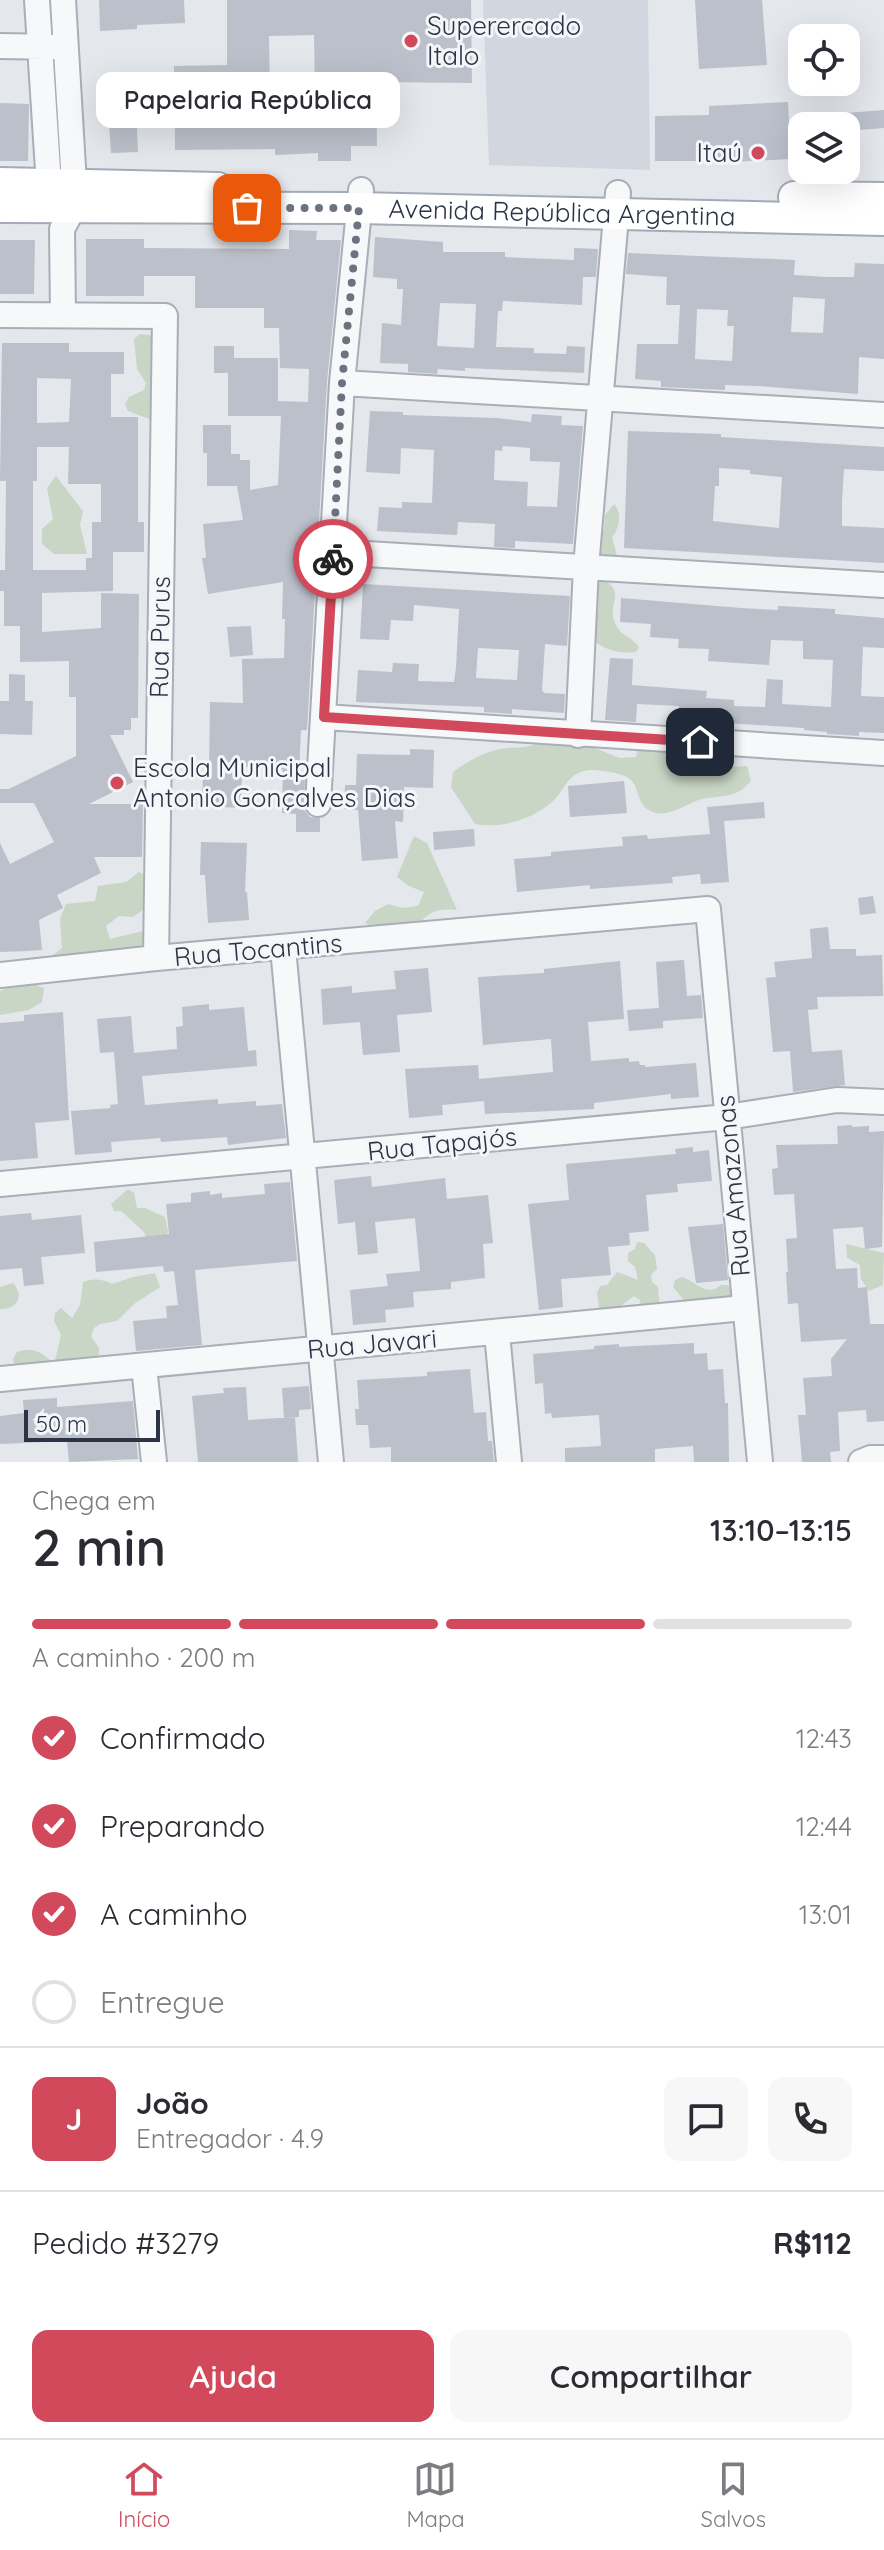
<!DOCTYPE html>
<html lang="pt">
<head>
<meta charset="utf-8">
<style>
	body { margin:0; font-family:Quicksand,sans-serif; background:#f7f7f7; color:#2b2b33; height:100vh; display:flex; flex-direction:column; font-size:30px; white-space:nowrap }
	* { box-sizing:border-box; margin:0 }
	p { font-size:26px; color:#7c7c81 }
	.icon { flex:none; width:44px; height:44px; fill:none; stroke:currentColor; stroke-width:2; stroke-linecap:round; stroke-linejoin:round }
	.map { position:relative; height:1462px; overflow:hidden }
	.panel { display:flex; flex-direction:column; background:#fff; flex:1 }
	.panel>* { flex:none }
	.buttons { position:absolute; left:788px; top:24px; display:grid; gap:16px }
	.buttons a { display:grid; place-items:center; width:72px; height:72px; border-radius:16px; background:#fff; box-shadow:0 8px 32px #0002; font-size:40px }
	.scale { position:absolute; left:24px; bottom:20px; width:136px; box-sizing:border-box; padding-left:8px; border:4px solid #2b3445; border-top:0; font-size:22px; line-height:28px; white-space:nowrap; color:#2b3445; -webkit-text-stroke:6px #f4f6f9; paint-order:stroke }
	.pin { position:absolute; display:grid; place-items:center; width:68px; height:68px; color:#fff; margin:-34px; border-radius:16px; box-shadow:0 4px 12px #0006 }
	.courier { position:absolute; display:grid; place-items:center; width:80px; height:80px; margin:-40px; border:6px solid #d1495b; border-radius:50%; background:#fff; color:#222; box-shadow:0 2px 10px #0007 }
	.bubble { position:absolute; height:56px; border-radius:16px; background:#fff; box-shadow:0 8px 32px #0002; font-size:26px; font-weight:600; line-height:56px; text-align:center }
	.overview em { font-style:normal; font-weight:600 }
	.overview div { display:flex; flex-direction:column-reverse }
	.overview { display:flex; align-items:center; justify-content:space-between; height:136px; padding:0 32px }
	h1 { font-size:52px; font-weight:600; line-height:60px }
	.bar { display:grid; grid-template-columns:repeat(4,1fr); gap:12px 8px; align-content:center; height:96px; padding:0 32px }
	.bar i { height:10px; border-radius:6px; background:#e1e1e2 }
	.bar .on { background:#d1495b }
	.bar p { grid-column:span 4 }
	.line { display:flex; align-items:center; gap:20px; padding:0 32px; border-top:2px solid #e1e1e2 }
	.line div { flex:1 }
	.round { display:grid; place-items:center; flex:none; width:84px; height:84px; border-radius:16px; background:#f7f7f7 }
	ol { padding:0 32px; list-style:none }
	li { display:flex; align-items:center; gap:24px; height:88px }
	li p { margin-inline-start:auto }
	li .icon { padding:8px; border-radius:50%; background:#d1495b; color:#fff; stroke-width:4 }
	li:last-child { color:#7c7c81 }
	li i { width:44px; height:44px; border:4px solid #e1e1e2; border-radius:50% }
	.action { display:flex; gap:16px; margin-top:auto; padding:16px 32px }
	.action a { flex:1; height:92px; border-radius:16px; background:#d1495b; color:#fff; font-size:32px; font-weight:600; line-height:92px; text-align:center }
	.action a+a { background:#f7f7f7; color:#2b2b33 }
	.menu { display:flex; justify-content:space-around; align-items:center; height:112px; border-top:2px solid #e1e1e2; background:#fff; font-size:22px; color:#7c7c81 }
	.menu a { display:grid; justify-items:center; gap:4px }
	.menu .on { color:#d1495b }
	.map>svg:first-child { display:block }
	.built { fill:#d2d6de }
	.green { fill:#c9d6c5 }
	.building { fill:#bbc0ca; fill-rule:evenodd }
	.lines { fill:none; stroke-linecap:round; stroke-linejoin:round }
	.minor-casing { stroke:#a9aeb7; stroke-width:28 }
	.major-casing { stroke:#a3abb8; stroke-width:34 }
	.minor { stroke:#f7f8fa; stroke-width:24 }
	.major { stroke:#fff; stroke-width:30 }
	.done { stroke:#6c737f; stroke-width:8; stroke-dasharray:0 14.4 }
	.route { stroke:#d1495b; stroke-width:10 }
	.poi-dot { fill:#d1495b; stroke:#f4f6f9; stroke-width:3 }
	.labels { text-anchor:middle; stroke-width:6; stroke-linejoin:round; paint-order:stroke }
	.poi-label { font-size:26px; fill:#2b3445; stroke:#f4f6f9; text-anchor:start }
	.street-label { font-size:26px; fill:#2b3445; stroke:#f4f6f9 }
</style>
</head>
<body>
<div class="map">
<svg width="884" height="1462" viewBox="0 0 884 1462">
	<rect width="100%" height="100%" fill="#e4e7ec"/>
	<path class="built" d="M483,0H648L650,170L489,165Z"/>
	<path class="green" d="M140,334L155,336L160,457L149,455L152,425L149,419L128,411L125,404L129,397L144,390L146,383L137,369L134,339Z
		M56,476L83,511L80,525L87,554H54L42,544V529L53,519L47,488Z
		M614,504C623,514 619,527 612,538L618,559L601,563L596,553L597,531L604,530L605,515Z
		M598,576C631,594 604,602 616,625C621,636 632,637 639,647L636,652C616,654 602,649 586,635L592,613L599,610L590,598Z
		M541,742L592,747L620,758L636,757L640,743L689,752L703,759L718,760L731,767L747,766L751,781C736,799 723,795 702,799C689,802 672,816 656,813C636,808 641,791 631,780C625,773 600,770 590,770C568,772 566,788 554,800C534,819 502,829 475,824L451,787L453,772C465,763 481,754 495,750C512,746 525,750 541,742Z
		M414,836L427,843L457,910C436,908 428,912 415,929L380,930L365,923L375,911L388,904L402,908L418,906L424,892L409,886L397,877Z
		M139,872L150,877L147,907L133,917L119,916L106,926L110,939L151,929L143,952L63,966L51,957L62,948L60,919L66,904L95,901L98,886L126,882Z
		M30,983L44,988L42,1002L29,1010L0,1015V991L16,984Z
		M128,1189L134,1193L137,1208H145L165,1217L168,1231L166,1238L149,1247L144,1232L121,1211H114L111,1204Z
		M637,1242L644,1243L655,1255L657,1269L651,1275L652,1282L658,1287L660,1311L641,1308L640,1300L634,1296L614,1311L599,1308L597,1293L600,1286L607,1285L617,1272L638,1280L635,1267L628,1261V1253L635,1249Z
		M846,1244L884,1253L883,1285L869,1291L861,1279L860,1265L847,1258Z
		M155,1273L160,1287L134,1304L117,1321L100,1324L94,1328L91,1336L99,1348L98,1359C78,1367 34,1379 15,1366L13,1359L17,1352C33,1346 43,1353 54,1364L61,1335L54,1321L55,1313L61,1308L72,1318L80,1305L83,1282C93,1278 103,1279 112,1284L133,1277Z
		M682,1277C696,1281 706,1298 721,1285H728L737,1298L682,1306L683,1299L673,1287L675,1280Z
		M13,1283C25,1296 17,1310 0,1309V1287Z"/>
	<path class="building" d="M99,0H184L185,23L137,25V29L100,31Z
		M227,0H471L472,83L376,82L377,146H351V161H318V153L275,155V149L175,150L174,66L227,65ZM314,35L315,96L270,98L269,36Z
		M695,0H762L767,65L699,69Z
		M135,77L138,152L111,153L106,78Z
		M788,102L791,159L711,163V161H655V116L709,115V106Z
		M0,103L29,104L28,161H0Z
		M884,110V128L846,131V113Z
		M289,230L317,231L316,240H341L327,382L307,730H301L299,774H305L304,810L310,817L320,818V832H296V814L282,813L283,770L276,768L242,767L241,808L202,806L203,773L209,774L210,702L243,703L242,659L284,658L285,619H282L283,582L208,594L202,558H206L203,524L243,520L237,486H207V453H203V425H231V454H240V460H250V490L278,485L281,416H228V373H214V346H234V358H278V401L308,402L309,369L280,368L279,328H264V308H195V276H144V296H86V239H144V248L289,249Z
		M375,237L443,242V252H505V257L574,260V248L598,249L596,277H583L582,305L503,301L502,311H498L496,347L534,348V353L566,354L567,346L585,347L584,373L465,368V371L438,369L437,374L408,372V364L380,363L382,323L401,325L403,289H397V279L373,277ZM440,303L476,304L474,348L437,346Z
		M0,240H35L34,294H0Z
		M628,253L795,260L794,275L827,277H854L855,263L884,264V359L859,357L858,394L758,386L725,385V390L661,387V381L635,379L637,344H678L680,305H666L667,277L626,274ZM793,297L825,299L823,333L791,332ZM697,309L728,310L727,326H734L732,361L695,359Z
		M2,343H69V352H124V374H111V417H138V522H144V552H113V591L42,593V632L101,628V593L139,594L138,718H131V730H124V735H110L133,782L89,804H143L142,857H94L101,873L57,895L63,908L39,920L42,950L27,951L0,952V843L10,864L54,842L34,803H0V789H9L76,756V697H69V661L20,662V626H4V591H0V570H5L6,481H0ZM37,378L71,379L69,422L37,423ZM37,447H69L68,484H101V522H92V558H86V570H33V481H37Z
		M370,411L403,412V415L497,418L531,422L532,414L562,416L561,425L583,426L573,544L515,541V548L494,547L495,524L458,522L457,535L377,531L379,507L402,508V502L432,503L434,450L401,448L400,474L366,472ZM503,446L530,448V461L560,462L557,507L527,506L528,482L494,480L495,450L502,451Z
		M628,431L721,434V437L884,447V471L844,469L842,502V526L884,528V563L624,548ZM719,468L750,470V474L782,477L779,528L713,521L715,486H719Z
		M363,584L570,596L567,646L545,644L542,690L544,693L565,694L564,713L512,709V714L484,712V707L356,702L358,670L392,672L393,663L419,664L418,681L454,682L456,668L459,609L414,605L413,621L391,620L389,640L360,639ZM478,648L519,650L517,680L476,678Z
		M621,598L741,608L778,610V606L835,609V614L884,618V648L863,647L861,696L884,697V733L859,732V736L827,734V732L804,730V728L709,722V719L679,718V706L637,704L636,722L605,720L610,658L633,659L632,685L707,691L706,698L734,700V706L765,707L767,679L783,680L782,704L831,707L833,660L803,659V641L771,640L769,665L708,661L709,649L678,648L679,639L650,637L651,624L620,622Z
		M251,626L253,655L230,657L227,627Z
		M9,674L25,675V701H33L32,735L0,734V701H9Z
		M410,749L434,750L433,788L404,787L403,822L395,821L398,858L362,861L358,810L344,809L345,785H356L357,754L410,755Z
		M624,781L627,813L570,817L568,786Z
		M764,802L765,818L724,821L729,882L701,884L700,874L672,877L673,883L590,889V885L517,892L514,859L551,856V852L623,846L622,837L647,835L648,839L710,834L707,807Z
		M474,829L475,846L434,850L433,832Z
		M201,842L247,843L245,892H247L249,920L208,923L205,875H200Z
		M873,896L876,913L860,915L858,898Z
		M828,927L830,949H856V956L882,955L883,996L817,997L818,1009L808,1010L812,1052L842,1050L845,1085L793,1092L790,1051L773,1052L766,978L776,977L774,962L812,958L810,929Z
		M684,960L687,996L701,995L703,1018L663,1021V1028L629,1031L627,1010L659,1008L656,962Z
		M620,961L624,1019L588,1022L591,1061L629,1058V1062L639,1061L640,1065H645V1067L696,1063L699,1097L671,1099V1094L594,1103V1109L485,1114L484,1101L442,1105L443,1115L409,1118L405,1069L478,1065L479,1079L553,1072L551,1039L483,1045L478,977L544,973V969Z
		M428,968L432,1012L397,1015L400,1052L363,1055L360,1022L323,1025L321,989L352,986V993L396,989L394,971Z
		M209,1004V1010L244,1007L248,1051L256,1050L257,1066L142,1076L145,1105L218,1099V1104L256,1101V1106L282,1104L286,1138L228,1145L227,1137L161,1142L160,1138L111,1142L112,1152L75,1155L71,1111L111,1108L110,1105L118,1104L114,1052L100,1053L97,1019L131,1016L134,1053L177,1049L176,1027L183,1026L182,1007Z
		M63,1012L69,1120L35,1123L38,1158L0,1161V1023L24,1021V1015Z
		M852,1125V1127L869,1126V1132L884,1131L882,1247L865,1249L863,1227L833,1229L836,1269L857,1268L858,1288L867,1287L870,1324H884V1421L867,1422L866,1410L838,1412L840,1451L830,1452L831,1462H802L798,1415H806L803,1378L832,1376L831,1359L847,1339L801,1342L798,1303L788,1304L786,1272H788L786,1239L797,1238L794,1194L774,1195L772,1169L778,1168L776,1145L838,1144L837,1126Z
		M693,1147V1152L709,1150L712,1181L677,1184L678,1192L646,1195L649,1231L629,1233L630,1245L608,1247L611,1275L561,1279L563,1307L539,1310L528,1204L569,1200L566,1164L676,1154L675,1149Z
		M371,1176L372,1187L445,1178L447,1199L488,1195L493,1243L483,1244L485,1278L451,1282V1289L413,1292L414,1307L385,1310L386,1322L353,1325L350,1290L388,1286L386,1274L420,1271L415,1218L375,1222L378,1253L358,1255L355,1222L338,1224L334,1180Z
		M290,1182L297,1261L195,1270L202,1345L136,1351L133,1321L167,1318L166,1306L178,1305L174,1271L164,1272L163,1266L96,1272L94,1242L169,1234L166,1204L191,1202V1193L210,1191V1195L222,1193V1198L265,1194L264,1184Z
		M31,1213L32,1220L81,1215L85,1253L41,1257L44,1284L24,1286L22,1268L0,1270V1216Z
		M723,1224L728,1280L696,1283L688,1227Z
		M694,1343V1354L707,1353L708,1370L723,1369L725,1403H728L729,1462H694L693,1446L655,1449V1462H565V1448L601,1446L599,1415L552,1418L551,1413L545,1414L543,1383L535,1384L533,1354L594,1349V1346L619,1344V1347Z
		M470,1369L474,1413L486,1412L488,1441H492L494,1462H391V1447L370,1448L368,1425H356L355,1409H359L357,1380L427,1376V1372Z
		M309,1386L311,1409L299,1410V1417L284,1418L282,1388Z
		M246,1387L248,1420L295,1417L298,1462H198L192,1396L224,1393L223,1388Z
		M57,1398V1407L133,1401L138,1459L69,1462L67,1441L0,1444V1416L24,1413L23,1400Z"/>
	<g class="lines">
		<defs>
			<path id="minor" d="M37,0L50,201
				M63,0L74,184L73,209L62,229L63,314
				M0,46L56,47
				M0,315L165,316L156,958
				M342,383L884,415
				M333,552L884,585
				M324,717L884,753
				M578,735L586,567L618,193
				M318,804L342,383L361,190
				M283,948L331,1462
				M0,975L156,958L708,909L760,1462
				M0,1184L727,1117L837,1100L884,1102
				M497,1333L509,1462
				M144,1366L154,1462
				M0,1379L744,1308
				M861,1462L871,1458H884"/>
			<g id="major">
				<path d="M0,183L218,188"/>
				<path d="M794,197L884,198"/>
				<path id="s1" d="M0,207L359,208L884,220"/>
			</g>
		</defs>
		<use href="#minor" class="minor-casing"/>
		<use href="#major" class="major-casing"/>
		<use href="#minor" class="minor"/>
		<use href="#major" class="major"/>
	</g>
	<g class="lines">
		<path class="done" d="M247,208H359L342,383L333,559"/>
		<path class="route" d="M333,559L324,717L700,742"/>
	</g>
	<g class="poi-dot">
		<circle cx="411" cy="41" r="8"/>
		<circle cx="758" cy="153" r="8"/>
		<circle cx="117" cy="783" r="8"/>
	</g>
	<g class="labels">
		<g class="poi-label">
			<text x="427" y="35">Superercado<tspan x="427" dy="30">Italo</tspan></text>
			<text x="742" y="162" text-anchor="end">Itaú</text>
			<text x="133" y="777">Escola Municipal<tspan x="133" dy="30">Antonio Gonçalves Dias</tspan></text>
		</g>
		<g class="street-label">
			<text dy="9" stroke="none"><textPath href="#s1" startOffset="562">Avenida República Argentina</textPath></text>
			<text transform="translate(160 637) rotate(-89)" y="9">Rua Purus</text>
			<text transform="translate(258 950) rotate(-5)" y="9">Rua Tocantins</text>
			<text transform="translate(442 1144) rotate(-6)" y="9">Rua Tapajós</text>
			<text transform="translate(733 1186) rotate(-95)" y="9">Rua Amazonas</text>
			<text transform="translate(372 1344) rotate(-5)" y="9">Rua Javari</text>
		</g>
	</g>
</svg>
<div class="buttons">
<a><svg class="icon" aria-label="locate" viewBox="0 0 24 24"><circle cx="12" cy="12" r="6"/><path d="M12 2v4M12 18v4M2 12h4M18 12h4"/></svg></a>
<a><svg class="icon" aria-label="layers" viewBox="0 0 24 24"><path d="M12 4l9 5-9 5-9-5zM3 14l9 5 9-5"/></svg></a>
</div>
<div class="scale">50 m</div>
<div class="pin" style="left:247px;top:208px;background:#ea580c"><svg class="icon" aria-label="bag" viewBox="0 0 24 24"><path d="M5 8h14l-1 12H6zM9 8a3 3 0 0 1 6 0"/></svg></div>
<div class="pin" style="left:700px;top:742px;background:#1f2937"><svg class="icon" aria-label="home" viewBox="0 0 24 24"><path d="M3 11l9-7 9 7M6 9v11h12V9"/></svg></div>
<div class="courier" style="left:333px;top:559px"><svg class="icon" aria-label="bike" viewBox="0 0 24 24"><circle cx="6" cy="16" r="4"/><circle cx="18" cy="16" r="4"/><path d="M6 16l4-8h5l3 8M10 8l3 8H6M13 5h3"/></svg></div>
<div class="bubble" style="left:96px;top:72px;width:304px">Papelaria República</div>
</div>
<section class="panel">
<div class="overview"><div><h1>2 min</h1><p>Chega em</p></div><em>13:10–13:15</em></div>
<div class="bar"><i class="on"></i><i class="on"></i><i class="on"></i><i></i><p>A caminho · 200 m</p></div>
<ol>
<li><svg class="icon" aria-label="check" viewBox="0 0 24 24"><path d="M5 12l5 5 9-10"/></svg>Confirmado<p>12:43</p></li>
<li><svg class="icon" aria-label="check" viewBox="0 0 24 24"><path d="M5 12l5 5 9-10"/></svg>Preparando<p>12:44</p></li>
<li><svg class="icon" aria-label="check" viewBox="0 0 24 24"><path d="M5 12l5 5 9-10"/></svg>A caminho<p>13:01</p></li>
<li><i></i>Entregue</li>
</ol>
<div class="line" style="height:144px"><b class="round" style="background:#d1495b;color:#fff">J</b><div><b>João</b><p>Entregador · 4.9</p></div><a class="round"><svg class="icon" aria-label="chat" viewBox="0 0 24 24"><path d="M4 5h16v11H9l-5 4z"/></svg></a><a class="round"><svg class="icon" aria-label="phone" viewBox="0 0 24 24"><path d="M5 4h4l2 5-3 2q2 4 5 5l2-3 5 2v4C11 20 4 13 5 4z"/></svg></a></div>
<div class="line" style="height:104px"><div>Pedido #3279</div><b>R$112</b></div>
<div class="action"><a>Ajuda</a><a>Compartilhar</a></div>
</section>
<nav class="menu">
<a class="on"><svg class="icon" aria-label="home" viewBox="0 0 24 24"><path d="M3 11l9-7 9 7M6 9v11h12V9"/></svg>Início</a>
<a><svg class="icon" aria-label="map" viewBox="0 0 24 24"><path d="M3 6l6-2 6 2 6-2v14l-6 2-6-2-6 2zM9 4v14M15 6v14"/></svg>Mapa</a>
<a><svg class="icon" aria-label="saved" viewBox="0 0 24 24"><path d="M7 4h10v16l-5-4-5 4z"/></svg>Salvos</a>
</nav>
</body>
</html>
